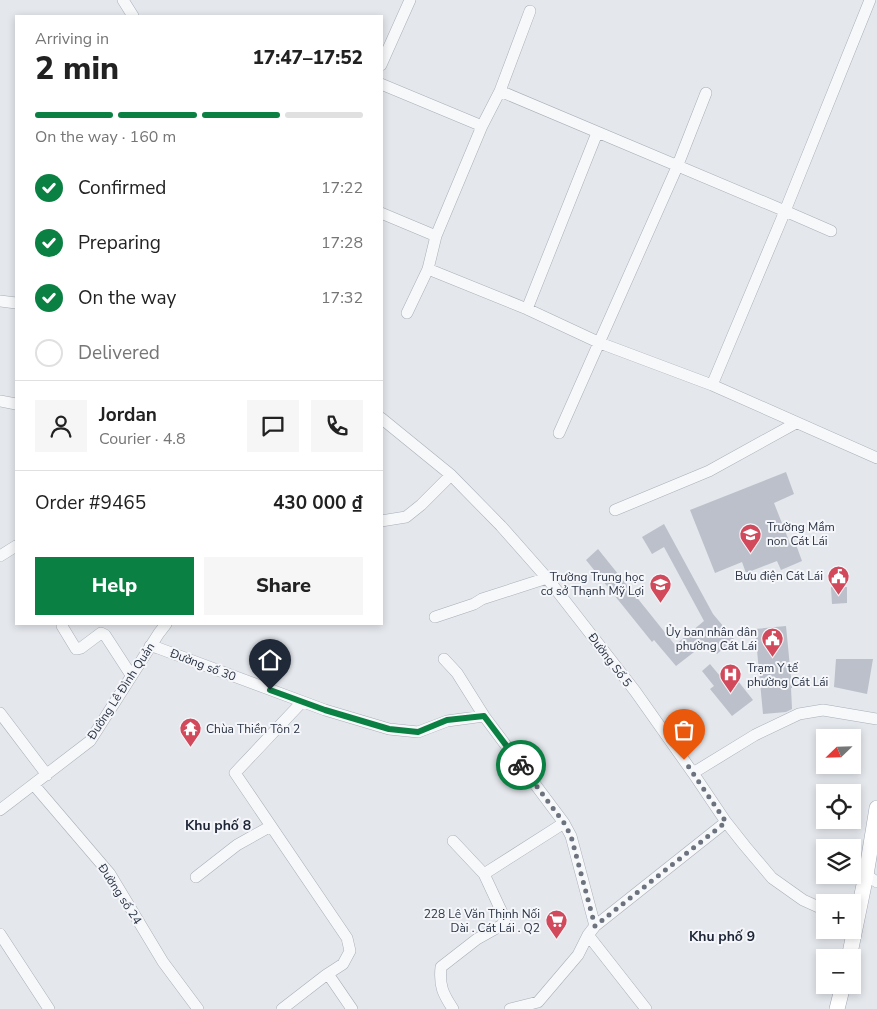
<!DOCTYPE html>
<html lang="en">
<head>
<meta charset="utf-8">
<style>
	body { margin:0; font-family:"Nunito Sans",sans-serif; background:#f6f6f6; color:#222; height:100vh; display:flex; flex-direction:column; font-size:19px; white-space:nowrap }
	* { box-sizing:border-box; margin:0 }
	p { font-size:16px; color:#767676 }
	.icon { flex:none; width:28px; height:28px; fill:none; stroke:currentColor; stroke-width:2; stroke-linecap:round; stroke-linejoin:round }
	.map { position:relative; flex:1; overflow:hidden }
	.details { position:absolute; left:15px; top:15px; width:368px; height:610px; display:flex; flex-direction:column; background:#fff; border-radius:0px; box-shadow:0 2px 8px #0003 }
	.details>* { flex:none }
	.needle { width:32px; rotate:247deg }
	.buttons { position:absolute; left:816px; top:729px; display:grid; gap:10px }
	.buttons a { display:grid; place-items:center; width:45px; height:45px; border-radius:0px; background:#fff; box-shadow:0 2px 8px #0003; font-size:25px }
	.pin { position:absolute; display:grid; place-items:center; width:42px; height:42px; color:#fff; margin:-51px -21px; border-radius:50% 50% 50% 0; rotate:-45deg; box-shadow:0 0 5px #0007 }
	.pin .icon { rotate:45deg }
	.courier { position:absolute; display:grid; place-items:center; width:50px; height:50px; margin:-25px; border:4px solid #0b8043; border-radius:50%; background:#fff; color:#222; box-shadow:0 1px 6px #0007 }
	.overview em { font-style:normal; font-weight:800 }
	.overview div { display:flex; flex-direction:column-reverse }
	.overview { display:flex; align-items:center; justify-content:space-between; height:85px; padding:0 20px }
	h1 { font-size:32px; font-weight:800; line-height:38px }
	.bar { display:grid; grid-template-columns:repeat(4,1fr); gap:8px 5px; align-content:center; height:60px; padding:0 20px }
	.bar i { height:6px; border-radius:4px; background:#e0e0e0 }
	.bar .selected { background:#0b8043 }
	.bar p { grid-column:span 4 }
	.line { display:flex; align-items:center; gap:12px; padding:0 20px; border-top:1px solid #e0e0e0 }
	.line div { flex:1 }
	.round { display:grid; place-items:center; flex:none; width:52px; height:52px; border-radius:0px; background:#f6f6f6 }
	ol { padding:0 20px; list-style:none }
	li { display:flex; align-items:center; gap:15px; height:55px }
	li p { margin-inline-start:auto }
	li .icon { padding:5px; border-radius:50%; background:#0b8043; color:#fff; stroke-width:4 }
	li:last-child { color:#767676 }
	li i { width:28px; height:28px; border:2px solid #e0e0e0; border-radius:50% }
	.button { display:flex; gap:10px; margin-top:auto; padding:10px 20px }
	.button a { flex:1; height:58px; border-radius:0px; background:#0b8043; color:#fff; font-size:20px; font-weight:800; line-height:58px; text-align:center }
	.button a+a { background:#f6f6f6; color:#222 }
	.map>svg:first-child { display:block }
	.building { fill:#bbc0ca }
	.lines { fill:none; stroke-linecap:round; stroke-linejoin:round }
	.minor-casing { stroke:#a9aeb7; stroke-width:12 }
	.major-casing { stroke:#a3abb8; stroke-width:16 }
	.minor { stroke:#f7f8fa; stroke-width:11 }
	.major { stroke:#fff; stroke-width:15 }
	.done { stroke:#6c737f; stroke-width:5; stroke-dasharray:0 9 }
	.route { stroke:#0b8043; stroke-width:6 }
	.labels { text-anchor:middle; stroke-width:4; stroke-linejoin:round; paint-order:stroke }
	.poi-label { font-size:12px; fill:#2b3445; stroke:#f4f6f9; text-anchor:end }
	.street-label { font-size:12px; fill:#2b3445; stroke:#f4f6f9 }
	.neighbourhood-label { font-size:14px; font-weight:bold; fill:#1d2536; stroke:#f4f6f9 }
</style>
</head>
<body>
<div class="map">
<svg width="877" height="1009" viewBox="0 0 877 1009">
	<rect width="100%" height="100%" fill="#e4e7ec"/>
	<path class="building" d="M786,472L794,494L774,503L789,541L794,539L802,561L781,570L777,561L746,573L742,562L715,573L690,510Z
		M664,524L713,614L734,639L717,654L707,642L676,666L654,640L652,642L586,560L598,549L675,645L704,621L664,547L652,554L642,537Z
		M831,587H847V603L832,604Z
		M786,626L792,688H791L792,709L786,712L763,714L755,629Z
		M836,659H873L867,694L834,687Z
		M710,664L730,688L738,681L753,700L732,716L710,689L714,686L702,671Z"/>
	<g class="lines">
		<defs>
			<path id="minor" d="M123,0L133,16
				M381,65L410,0
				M381,84L482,126
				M500,91L785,211L831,231
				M381,213L436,236
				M428,269L527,309L600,343L712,385L877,458
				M0,301L16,303
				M527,309L597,133
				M407,313L428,269L436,236L482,126L500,91L530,11
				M712,385L785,211L870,0
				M0,401L16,404
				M381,418L451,475L501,526L547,578L635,691L693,773L726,822L745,846L772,878L803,900L825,910
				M559,433L677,167L706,93
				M615,510L709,471L796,423
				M381,521L406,517L421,505L451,475
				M0,556L16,546
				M435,617L474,604L482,599L547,578
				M62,626L76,649L81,648L101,633L105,635L131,675
				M150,646L158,648L325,710L389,729L418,732L447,721L484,716L564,823L571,836L595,926
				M444,659L457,673L484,716
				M0,713L47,775
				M693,773L755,735L799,714L823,710L877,719
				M34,785L110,874L163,962L198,1009
				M0,810L90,741L159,633L166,624
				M484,874L564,823
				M866,875L877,882
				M196,877L237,845L271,826
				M0,934L49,1009
				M588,935L646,1009
				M328,974L352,1009
				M282,1009L326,975L343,964L350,951L347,938L235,773L302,702
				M453,1009C443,994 439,986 441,967L477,939L502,925L505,919L484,874L453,841
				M510,1009L538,1002L578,955L588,935L595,926L726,822"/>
			<path id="major" d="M849,958L866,875L877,808
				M837,1009L843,985"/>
		</defs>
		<use href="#minor" class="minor-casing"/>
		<use href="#major" class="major-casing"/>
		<use href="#minor" class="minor"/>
		<use href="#major" class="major"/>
	</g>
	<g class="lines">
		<path class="done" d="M521,765L564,823L571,836L595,926L726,822L684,760"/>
		<path class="route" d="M270,690L325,710L389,729L418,732L447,720L484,716L521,765"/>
	</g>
	<defs>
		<symbol id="school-pin" viewBox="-11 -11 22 30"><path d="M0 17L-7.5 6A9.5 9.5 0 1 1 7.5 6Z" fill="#d1495b" stroke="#f4f6f9"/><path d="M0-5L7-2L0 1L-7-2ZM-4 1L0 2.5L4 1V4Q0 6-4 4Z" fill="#fff"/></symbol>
		<symbol id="civic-pin" viewBox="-11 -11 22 30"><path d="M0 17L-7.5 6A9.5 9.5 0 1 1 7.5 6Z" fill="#d1495b" stroke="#f4f6f9"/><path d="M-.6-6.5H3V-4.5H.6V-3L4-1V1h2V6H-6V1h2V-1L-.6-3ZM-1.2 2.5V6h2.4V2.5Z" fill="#fff"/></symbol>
		<symbol id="hospital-pin" viewBox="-11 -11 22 30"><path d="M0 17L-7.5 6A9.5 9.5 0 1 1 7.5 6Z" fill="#d1495b" stroke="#f4f6f9"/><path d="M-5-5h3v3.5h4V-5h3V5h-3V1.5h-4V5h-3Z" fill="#fff"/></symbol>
		<symbol id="temple-pin" viewBox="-11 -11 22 30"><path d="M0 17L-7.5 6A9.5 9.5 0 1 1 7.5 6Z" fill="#d1495b" stroke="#f4f6f9"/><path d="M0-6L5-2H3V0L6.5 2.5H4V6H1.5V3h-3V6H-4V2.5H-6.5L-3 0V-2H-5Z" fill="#fff"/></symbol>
		<symbol id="supermarket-pin" viewBox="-11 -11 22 30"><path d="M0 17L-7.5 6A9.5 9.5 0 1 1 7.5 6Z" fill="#d1495b" stroke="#f4f6f9"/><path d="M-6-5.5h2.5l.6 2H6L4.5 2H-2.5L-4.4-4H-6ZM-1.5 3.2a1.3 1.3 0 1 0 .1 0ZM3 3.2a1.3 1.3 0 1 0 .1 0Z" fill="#fff"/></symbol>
	</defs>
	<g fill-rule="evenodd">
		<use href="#school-pin" x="738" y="522" width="25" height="34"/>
		<use href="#civic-pin" x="826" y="564" width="25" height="34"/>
		<use href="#school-pin" x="648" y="572" width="25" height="34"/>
		<use href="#civic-pin" x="760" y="626" width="25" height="34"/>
		<use href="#hospital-pin" x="718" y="662" width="25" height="34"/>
		<use href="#temple-pin" x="178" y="716" width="25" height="34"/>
		<use href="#supermarket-pin" x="544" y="908" width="25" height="34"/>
	</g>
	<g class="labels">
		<g class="poi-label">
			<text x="767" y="531" text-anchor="start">Trường Mầm<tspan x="767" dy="14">non Cát Lái</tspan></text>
			<text x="823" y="580">Bưu điện Cát Lái</text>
			<text x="644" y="581">Trường Trung học<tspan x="644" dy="14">cơ sở Thạnh Mỹ Lợi</tspan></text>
			<text x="757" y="636">Ủy ban nhân dân<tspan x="757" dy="14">phường Cát Lái</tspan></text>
			<text x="747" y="672" text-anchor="start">Trạm Y tế<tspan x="747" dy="14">phường Cát Lái</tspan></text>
			<text x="206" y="733" text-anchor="start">Chùa Thiền Tôn 2</text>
			<text x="540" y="918">228 Lê Văn Thịnh Nối<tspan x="540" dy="14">Dài . Cát Lái . Q2</tspan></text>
		</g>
		<g class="street-label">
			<text transform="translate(610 660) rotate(53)" y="4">Đường Số 5</text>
			<text transform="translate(203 665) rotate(21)" y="4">Đường số 30</text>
			<text transform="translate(121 691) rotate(-57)" y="4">Đường Lê Đình Quản</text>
			<text transform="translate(120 894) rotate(57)" y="4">Đường số 24</text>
		</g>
		<g class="neighbourhood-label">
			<text x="218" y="830">Khu phố 8</text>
			<text x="722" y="941">Khu phố 9</text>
		</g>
	</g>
</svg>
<div class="buttons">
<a><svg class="needle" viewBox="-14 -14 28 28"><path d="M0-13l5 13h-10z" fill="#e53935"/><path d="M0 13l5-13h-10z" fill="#767676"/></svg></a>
<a><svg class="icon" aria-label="locate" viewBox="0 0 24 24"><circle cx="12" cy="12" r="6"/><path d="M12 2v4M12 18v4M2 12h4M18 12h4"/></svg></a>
<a><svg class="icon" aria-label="layers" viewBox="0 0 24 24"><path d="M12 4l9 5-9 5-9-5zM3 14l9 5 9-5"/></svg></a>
<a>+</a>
<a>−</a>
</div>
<div class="pin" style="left:684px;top:760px;background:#ea580c"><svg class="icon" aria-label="bag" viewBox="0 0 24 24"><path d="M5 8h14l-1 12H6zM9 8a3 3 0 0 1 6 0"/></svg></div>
<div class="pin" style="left:270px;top:690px;background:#1f2937"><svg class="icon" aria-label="home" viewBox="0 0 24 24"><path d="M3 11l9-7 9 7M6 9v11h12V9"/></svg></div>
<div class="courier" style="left:521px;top:765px"><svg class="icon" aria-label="bike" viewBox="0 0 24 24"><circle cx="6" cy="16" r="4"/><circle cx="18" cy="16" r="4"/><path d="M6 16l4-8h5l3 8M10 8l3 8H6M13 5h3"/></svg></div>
<section class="details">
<div class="overview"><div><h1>2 min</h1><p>Arriving in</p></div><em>17:47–17:52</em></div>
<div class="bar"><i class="selected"></i><i class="selected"></i><i class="selected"></i><i></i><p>On the way · 160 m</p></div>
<ol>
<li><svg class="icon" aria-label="check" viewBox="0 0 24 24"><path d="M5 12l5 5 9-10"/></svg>Confirmed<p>17:22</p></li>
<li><svg class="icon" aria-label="check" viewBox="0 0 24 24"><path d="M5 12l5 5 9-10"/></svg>Preparing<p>17:28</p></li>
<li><svg class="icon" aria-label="check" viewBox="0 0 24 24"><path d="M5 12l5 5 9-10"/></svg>On the way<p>17:32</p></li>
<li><i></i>Delivered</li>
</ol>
<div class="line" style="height:90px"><a class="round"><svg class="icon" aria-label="person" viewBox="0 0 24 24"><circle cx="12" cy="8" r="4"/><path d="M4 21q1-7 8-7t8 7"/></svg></a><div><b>Jordan</b><p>Courier · 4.8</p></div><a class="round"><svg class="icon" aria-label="chat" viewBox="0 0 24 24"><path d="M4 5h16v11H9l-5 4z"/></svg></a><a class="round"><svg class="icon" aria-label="phone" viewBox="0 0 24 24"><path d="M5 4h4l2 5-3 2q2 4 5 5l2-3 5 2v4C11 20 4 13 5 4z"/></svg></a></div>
<div class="line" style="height:65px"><div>Order #9465</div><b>430 000 ₫</b></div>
<div class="button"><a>Help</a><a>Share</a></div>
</section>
</div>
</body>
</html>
